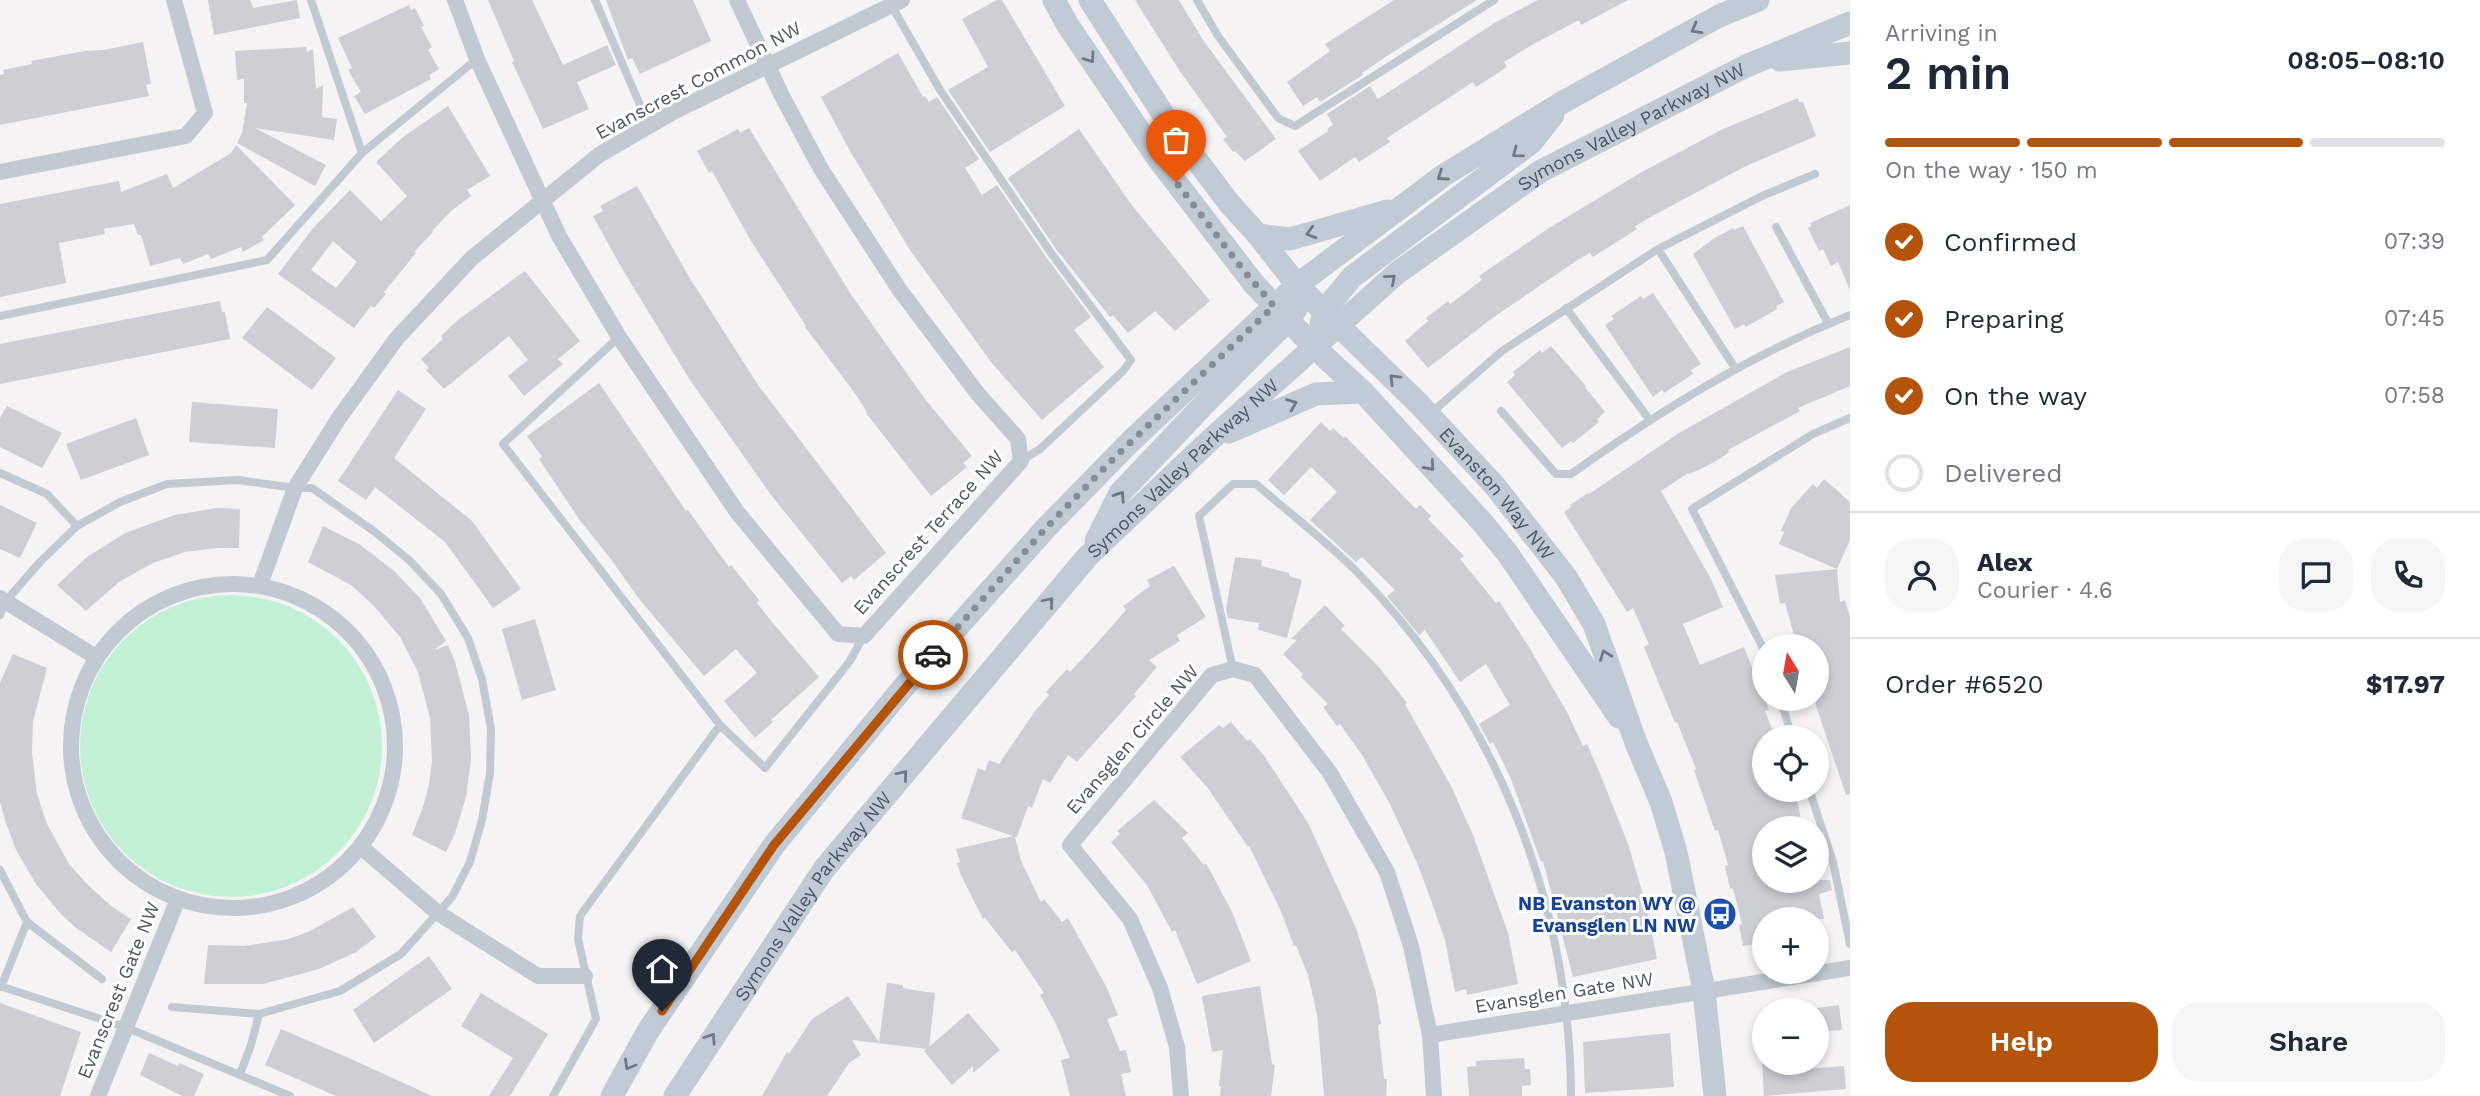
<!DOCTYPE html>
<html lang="en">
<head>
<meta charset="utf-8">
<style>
	body { margin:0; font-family:"Work Sans",sans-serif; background:#f6f6f7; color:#1f2937; height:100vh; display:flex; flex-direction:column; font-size:26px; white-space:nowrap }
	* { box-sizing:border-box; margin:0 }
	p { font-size:23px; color:#747a83 }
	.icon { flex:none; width:38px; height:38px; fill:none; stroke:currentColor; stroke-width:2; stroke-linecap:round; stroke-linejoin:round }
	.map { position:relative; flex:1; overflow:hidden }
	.sheet { display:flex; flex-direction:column; background:#fff; width:630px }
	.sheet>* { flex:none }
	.needle { width:46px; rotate:349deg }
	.tools { position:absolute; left:1752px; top:634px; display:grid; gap:14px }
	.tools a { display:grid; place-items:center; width:77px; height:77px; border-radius:50%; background:#fff; box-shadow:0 4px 10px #0003; font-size:35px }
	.pin { position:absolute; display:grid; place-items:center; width:60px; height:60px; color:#fff; margin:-72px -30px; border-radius:50% 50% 50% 0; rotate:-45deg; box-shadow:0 0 7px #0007 }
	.pin .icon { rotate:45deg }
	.courier { position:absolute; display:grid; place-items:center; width:70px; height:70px; margin:-35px; border:5px solid #b45309; border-radius:50%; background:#fff; color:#222; box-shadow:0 2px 9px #0007 }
	.overview em { font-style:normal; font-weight:600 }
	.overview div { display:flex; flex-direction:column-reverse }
	.overview { display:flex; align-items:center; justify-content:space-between; height:119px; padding:0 35px }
	h1 { font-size:46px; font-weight:600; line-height:52px }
	.bar { display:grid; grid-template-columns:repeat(4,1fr); gap:10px 7px; align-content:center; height:84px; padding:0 35px }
	.bar i { height:9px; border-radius:5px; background:#e0e1e3 }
	.bar .current { background:#b45309 }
	.bar p { grid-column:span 4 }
	.line { display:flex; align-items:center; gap:18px; padding:0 35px; border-top:2px solid #e0e1e3 }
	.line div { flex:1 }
	.round { display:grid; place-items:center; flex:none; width:74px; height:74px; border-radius:28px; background:#f6f6f7 }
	ol { padding:0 35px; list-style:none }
	li { display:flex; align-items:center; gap:21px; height:77px }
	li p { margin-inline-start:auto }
	li .icon { padding:7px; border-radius:50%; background:#b45309; color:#fff; stroke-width:4 }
	li:last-child { color:#747a83 }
	li i { width:38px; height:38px; border:4px solid #e0e1e3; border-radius:50% }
	.primary-button { display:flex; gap:14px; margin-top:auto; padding:14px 35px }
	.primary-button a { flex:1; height:80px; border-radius:28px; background:#b45309; color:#fff; font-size:28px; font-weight:600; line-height:80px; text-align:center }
	.primary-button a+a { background:#f6f6f7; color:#1f2937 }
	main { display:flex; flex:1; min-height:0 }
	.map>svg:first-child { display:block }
	.green { fill:#c3f1d5 }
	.building { fill:#cdcfd5; fill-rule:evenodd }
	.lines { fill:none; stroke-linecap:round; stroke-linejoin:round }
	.lane { stroke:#c1cad2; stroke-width:8 }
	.street { stroke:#c1cad2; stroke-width:16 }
	.secondary { stroke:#c1cbd6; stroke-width:23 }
	.oneway { stroke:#6e7984 }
	.done { stroke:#868d94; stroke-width:7; stroke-dasharray:0 12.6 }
	.route { stroke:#b45309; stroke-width:9 }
	.labels { text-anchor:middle; stroke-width:6; stroke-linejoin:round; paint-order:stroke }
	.street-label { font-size:19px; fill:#4a5661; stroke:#fff }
	.transit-label { font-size:19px; font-weight:bold; fill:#164399; stroke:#fff; text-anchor:end }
</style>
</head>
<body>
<main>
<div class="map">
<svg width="1850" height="1096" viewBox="0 0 1850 1096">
	<rect width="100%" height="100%" fill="#f5f3f3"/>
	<path class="green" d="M80 746a151 151 0 1 1 302 0a151 151 0 1 1-302 0Z"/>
	<path class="building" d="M208,0H250L253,8L297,0L300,18L214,35Z
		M488,0H532L563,65L607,45L616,65L577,82L589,109L543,129L512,62L514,61Z
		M606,0H693L711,41L640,74L632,58L628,60Z
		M997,0H1002L1065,106L990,152L948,90L988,67L962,19Z
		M1135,0H1179L1203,40L1276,139L1245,161L1235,151L1233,152L1223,139L1227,137L1179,70Z
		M1394,0H1477L1387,56L1362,73L1363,75L1320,102L1317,97L1303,106L1287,82L1330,51L1325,44Z
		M1538,0H1628L1581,25L1579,20L1530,46L1504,62L1507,67L1476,87L1473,82L1387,138L1390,142L1359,162L1355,157L1320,181L1298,151L1328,131L1327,129L1333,125L1327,114L1370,86L1378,99L1496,22Z
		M409,5L411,10L415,8L424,26L421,27L432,47L428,50L439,69L429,75L431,79L365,114L354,96L361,92L348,70L352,68L338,38Z
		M143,42L151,84L146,85L149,96L0,125V75L4,74L3,70L32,64L31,61L85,51L104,50Z
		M306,47L307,52L313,49L316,89L323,85L322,117L337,119L334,140L255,128L326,165L315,186L237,143L242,133L247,103H244V79L237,80L235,51Z
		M898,53L923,97L925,96L929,102L937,97L979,159L965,168L982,195L997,185L1046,257L1091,317L1074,330L1104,367L1042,420L991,362L910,250L850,151L821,97Z
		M1798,98L1799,102H1803L1816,136L1746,166L1656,214L1635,226L1637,229L1593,257L1590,253L1579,259L1491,319L1428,368L1405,341L1428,321L1426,318L1448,301L1450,304L1482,280L1479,276L1549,228L1640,173L1721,130Z
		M448,106L490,176L467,190L471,196L451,211L432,231L433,232L414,252L416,253L384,292L386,294L374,308L371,306L354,328L278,274L314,227L350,190L381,221L407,196L376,162L403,137ZM333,241L357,262L336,288L311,270Z
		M749,128L850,293L925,399L972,456L963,463L967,467L931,496L866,413L867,412L854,392L805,327L806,326L751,241L712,171L709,173L697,151L738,129L740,133Z
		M1079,129L1131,204L1210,301L1175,331L1155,311L1128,333L1113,315L1110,317L1056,249L1008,178Z
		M236,145L295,205L262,237L264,240L243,252L241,247L211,259L208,254L183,264L180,258L150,266L141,235H138L134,224L104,229L105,234L59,243L66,283L0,297V204L119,181L121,192L167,174L173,188L231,153Z
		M637,186L691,280L758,385L886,553L854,580L851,576L842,583L771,495L690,380L621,267L593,216L603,211L600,206Z
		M1850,205V290L1838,262L1831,266L1823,249L1819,251L1808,228L1812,226L1810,223Z
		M1743,226L1784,302L1776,306L1777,309L1746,327L1744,324L1735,329L1693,254L1713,239L1733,228L1734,230Z
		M525,271L580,341L558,359L563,364L524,396L508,376L528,360L509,336L444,389L426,370L429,368L421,359L443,339L441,336L459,319Z
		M1653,293L1701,364L1691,370L1693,374L1664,393L1662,390L1653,397L1605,325L1614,319L1611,316L1641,296L1643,299Z
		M220,301L222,312H225L230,339L0,384V344Z
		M267,307L336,358L312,390L242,338Z
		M1551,346L1586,386L1585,387L1605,412L1597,419L1599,422L1573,443L1571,441L1562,448L1507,382L1515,375L1513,372L1540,350L1542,353Z
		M1850,347V386L1798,408L1800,411L1728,450L1729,452L1721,458L1705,467L1689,474L1688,473L1661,491L1711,579L1723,607L1683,624L1700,665L1744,647L1769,710L1765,711L1775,736L1764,737V789H1793L1798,805L1803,828H1764V880H1830L1832,890L1819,894L1824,919H1764V943L1743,946L1739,925L1742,924L1733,888L1730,889L1725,866L1728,865L1718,830L1715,831L1694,770L1696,769L1677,722L1675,723L1644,647L1649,644L1633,608L1627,612L1564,512L1571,507L1570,505L1588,493L1589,494L1679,433L1787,372Z
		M599,383L686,511L688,510L729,567L731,565L759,600L757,603L772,622L819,677L771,720L773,722L755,738L724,701L757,673L736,649L704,676L640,600L610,558L579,519L539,459L542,457L527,436Z
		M398,390L426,409L394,458L472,521L521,589L493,608L445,542L375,487L366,500L338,481Z
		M192,402L278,409L275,448L189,442Z
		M7,406L62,433L42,468L0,447V418Z
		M136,418L149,455L81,480L66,444Z
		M1321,422L1330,431L1333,428L1344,438L1345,436L1416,509L1420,505L1431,516L1428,519L1464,556L1460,559L1496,603L1499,601L1529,647L1568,714L1583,746L1587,744L1601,776L1628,844L1647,908L1657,959L1573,977L1543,861L1541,862L1511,779L1493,742L1490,744L1479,724L1510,705L1486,664L1460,682L1425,630L1419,635L1387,596L1395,590L1362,557L1356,562L1310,520L1337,492L1311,467L1284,495L1268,480Z
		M1824,479L1850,502V540L1837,569L1779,544L1784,532L1781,531L1791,508L1813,484L1817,488Z
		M0,505L37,523L20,558L0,549Z
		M217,508L240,509L239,548H218L185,552L153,563L119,582L86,611L57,585L87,557L125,533L175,515Z
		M323,526L359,544L393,570L420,598L446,641L434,650L448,645L455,662L469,715L471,759L466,797L455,833L446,852L412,835L423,807L429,784L432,761L430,718L418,672L400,637L374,606L351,585L308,562Z
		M1235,557L1262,560L1261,566L1289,573V576L1302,580L1287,638L1258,630L1259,623L1228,618L1226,609Z
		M1174,566L1206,617L1177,635L1180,641L1149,660L1157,667L1134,694L1136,696L1077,762L1068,755L1050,783L1043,779L1032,808L1028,806L1017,837H1015L1021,861L1041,902L1044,899L1062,922L1068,918L1106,986L1118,1015L1107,1019L1120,1051L1126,1050L1131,1072L1121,1074L1126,1096H1070L1061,1060L1070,1058L1056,1024L1040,995L1044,993L1015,950L1012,952L985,918L983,919L960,873L957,863L960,862L956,849L1013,836L961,818L978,768L985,771L989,760L999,764L1035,711L1049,695L1046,692L1067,669L1070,672L1097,643L1126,610L1123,606L1150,586L1147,580Z
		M1837,569L1840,602L1845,600L1850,618V794L1846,795L1816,706V646H1797L1785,603L1780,604L1775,575Z
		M1325,605L1345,626L1341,629L1378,666L1407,703L1405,704L1452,788L1473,835L1508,933L1518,984L1467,995L1466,989L1455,992L1445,940L1433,906L1418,865L1390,804L1362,755L1340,724L1337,726L1323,707L1328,704L1301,677L1303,674L1283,654L1297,640L1291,639Z
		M535,619L556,690L522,700L502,629Z
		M13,654L47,668L33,721L32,752L37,794L47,824L69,864L87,884L111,906L131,919L111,952L76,928L60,913L36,884L16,850L5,820L0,802V683Z
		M1231,722L1247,741L1250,739L1265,757L1308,823L1356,928L1376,993L1381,1024L1378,1025L1384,1079H1387L1386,1096H1324L1317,1014L1308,975L1296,945L1294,946L1280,909L1249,846L1248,847L1207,787L1180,757L1219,725L1223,728Z
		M1154,800L1188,833L1182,838L1204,865L1206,863L1232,912L1251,961L1197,984L1175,930L1172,932L1147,885L1111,842L1120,834L1117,831Z
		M353,907L376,937L356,952L319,969L263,984H204L208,945L244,946L289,939L308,932Z
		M429,956L452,989L374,1043L353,1010Z
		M887,983L903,985V988L913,990L935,993L929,1047L968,1013L1000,1050L973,1073V1066L952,1085L924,1051L927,1049L852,1040L861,1055L849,1063L827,1096H762L787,1052L789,1054L812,1019L848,996L879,1042Z
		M1260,986L1272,1064L1275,1065L1271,1096H1220L1221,1086H1219L1223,1050L1212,1052L1202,996Z
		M481,993L548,1034L510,1096H489L513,1058L461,1026Z
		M0,1003L81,1032L60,1096H0Z
		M1839,1005L1842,1030L1816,1032V1008Z
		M281,1029L351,1059L432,1096H336L265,1065Z
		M1670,1033L1674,1087L1585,1093L1583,1042Z
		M149,1053L178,1066L179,1063L204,1074L194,1096H182L140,1075Z
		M1524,1058L1525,1069H1530L1531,1085L1522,1086V1096H1469L1467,1067L1476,1066V1061Z
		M1762,1062H1805V1069L1844,1066L1846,1089L1764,1096Z"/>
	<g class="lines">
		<path class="lane" d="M311,0L362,153
			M595,0L649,126
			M1197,0L1218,36L1278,118L1295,126L1494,0
			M890,3L940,90L1051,253L1131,360L1123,371L1040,449L1021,461
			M1776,227L1828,323
			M1658,249L1735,368
			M1566,308L1649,419
			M0,316L267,260L362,153L477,59
			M619,337L503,444L720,725L765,768L850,661L863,637
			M1501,411L1556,474H1571C1660,411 1748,356 1850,315
			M1431,413L1502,351L1658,249L1762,196L1815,174
			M0,473L47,494L77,526
			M0,615L5,602L40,562L77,526L120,502L167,484L238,480L295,488H312L375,532L409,560L441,594L468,638L482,679L491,729L490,773L482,820L470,862L452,897L401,954L340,991L259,1014L172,1007
			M1764,650L1692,509L1813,434L1850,418
			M1233,669L1199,516L1233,484H1256C1289,513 1325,540 1356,571C1494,711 1570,900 1571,1096
			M1780,698L1792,737
			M1809,789L1833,862L1850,944
			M0,870L27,922L102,979
			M0,986L125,1027L290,1096
			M1,987L27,922
			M240,1074L251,1045L259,1014
			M553,1096L596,1019L578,939L580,916L720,725"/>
		<path class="street" d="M455,0L477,59L559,236L619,337L737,512L838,634L864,636L1021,461L1018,439L978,394L899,289L821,169L781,94L737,0
			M0,172L186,136L205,113L174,0
			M71 746a162 162 0 1 1 324 0a162 162 0 1 1-324 0Z
			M260,585L295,488L339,418L397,338L472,258L599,155L673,112L902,0
			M0,598L96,657
			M361,847L438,913L538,976H585
			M1430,1035L1850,968
			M98,1096L178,899
			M1181,1096L1177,1047L1160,988L1130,919L1070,845L1212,675L1233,669L1255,675L1330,773L1387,872L1411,946L1430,1035L1434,1096"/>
		<g class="secondary">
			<path d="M1054,0L1067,24L1159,160L1254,284L1314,347L1363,392L1482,522L1508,554L1619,717"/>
			<path id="s1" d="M1090,0L1168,122L1229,203L1258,235L1297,285L1419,404L1495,486L1566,577L1594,624L1636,743L1661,802L1676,852L1704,991L1715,1096"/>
			<path d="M1780,60L1850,53"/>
			<path d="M1258,235L1290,239L1387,211"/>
			<path d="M1321,324L1324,311L1352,277L1532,142L1553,115"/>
			<path d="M1229,432L1316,394L1363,392"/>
			<path d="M1096,541L1120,493L1212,396L1288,320L1296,309"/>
			<path d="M612,1096L648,1031L774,845L902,689L1045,529L1130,442L1297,285L1444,175L1563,102L1719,16L1758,0"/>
			<path id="s2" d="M675,1096L824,869L1088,556L1208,442L1397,273L1541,171L1746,66L1850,23"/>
		</g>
	</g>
	<defs><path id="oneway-chevron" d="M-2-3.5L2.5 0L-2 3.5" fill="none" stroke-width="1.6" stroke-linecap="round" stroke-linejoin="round" transform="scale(1.75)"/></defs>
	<g class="oneway">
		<use href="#oneway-chevron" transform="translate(1696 29) rotate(151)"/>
		<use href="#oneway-chevron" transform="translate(1090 58) rotate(55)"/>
		<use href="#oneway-chevron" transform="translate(1517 153) rotate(143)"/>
		<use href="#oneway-chevron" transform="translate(1442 176) rotate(145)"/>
		<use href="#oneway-chevron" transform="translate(1311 233) rotate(164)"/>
		<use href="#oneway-chevron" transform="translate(1391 279) rotate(-41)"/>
		<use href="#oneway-chevron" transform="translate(1394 379) rotate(-135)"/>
		<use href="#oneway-chevron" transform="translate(1292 404) rotate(-22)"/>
		<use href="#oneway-chevron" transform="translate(1430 466) rotate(48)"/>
		<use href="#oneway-chevron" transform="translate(1120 496) rotate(-57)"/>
		<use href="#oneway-chevron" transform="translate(1049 602) rotate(-50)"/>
		<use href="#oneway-chevron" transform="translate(1605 655) rotate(-110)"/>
		<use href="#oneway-chevron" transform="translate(903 775) rotate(-50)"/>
		<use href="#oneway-chevron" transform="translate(711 1038) rotate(-56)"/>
		<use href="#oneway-chevron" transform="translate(629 1065) rotate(120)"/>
	</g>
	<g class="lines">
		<path class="done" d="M933,655L1045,529L1113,459L1274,306L1244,271L1176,182"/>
		<path class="route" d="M662,1011L774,845L933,655"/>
	</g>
	<defs>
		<symbol id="bus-disc" viewBox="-11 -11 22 22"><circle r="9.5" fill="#1a4fb4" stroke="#fff"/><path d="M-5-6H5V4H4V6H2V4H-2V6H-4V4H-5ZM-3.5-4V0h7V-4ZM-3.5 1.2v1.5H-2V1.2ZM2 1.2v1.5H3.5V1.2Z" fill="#fff"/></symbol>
	</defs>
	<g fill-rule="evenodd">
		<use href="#bus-disc" x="1701" y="895" width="38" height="38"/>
	</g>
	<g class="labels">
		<g class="street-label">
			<text transform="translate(698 80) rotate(-28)" y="7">Evanscrest Common NW</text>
			<text dy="7" stroke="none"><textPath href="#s2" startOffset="1377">Symons Valley Parkway NW</textPath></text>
			<text dy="7" stroke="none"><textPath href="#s2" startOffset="810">Symons Valley Parkway NW</textPath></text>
			<text dy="7" stroke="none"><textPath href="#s1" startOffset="642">Evanston Way NW</textPath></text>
			<text transform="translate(928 532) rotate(-48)" y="7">Evanscrest Terrace NW</text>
			<text transform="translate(1132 739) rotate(-49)" y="7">Evansglen Circle NW</text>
			<text dy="7" stroke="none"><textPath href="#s2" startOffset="243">Symons Valley Parkway NW</textPath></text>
			<text transform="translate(118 990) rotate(-68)" y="7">Evanscrest Gate NW</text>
			<text transform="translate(1564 992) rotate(-9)" y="7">Evansglen Gate NW</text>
		</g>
		<g class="transit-label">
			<text x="1696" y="910">NB Evanston WY @<tspan x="1696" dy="22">Evansglen LN NW</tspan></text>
		</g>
	</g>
</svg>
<div class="tools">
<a><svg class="needle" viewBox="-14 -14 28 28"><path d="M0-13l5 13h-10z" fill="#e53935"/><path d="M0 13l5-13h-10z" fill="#747a83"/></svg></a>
<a><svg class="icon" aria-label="locate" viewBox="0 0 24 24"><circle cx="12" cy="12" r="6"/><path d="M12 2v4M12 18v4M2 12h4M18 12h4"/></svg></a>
<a><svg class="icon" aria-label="layers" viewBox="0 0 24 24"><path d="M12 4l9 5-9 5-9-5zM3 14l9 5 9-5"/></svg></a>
<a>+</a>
<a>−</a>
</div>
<div class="pin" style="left:1176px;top:182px;background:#ea580c"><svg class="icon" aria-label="bag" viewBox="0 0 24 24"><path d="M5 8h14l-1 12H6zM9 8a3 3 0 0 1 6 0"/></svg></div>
<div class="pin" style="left:662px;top:1011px;background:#1f2937"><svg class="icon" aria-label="home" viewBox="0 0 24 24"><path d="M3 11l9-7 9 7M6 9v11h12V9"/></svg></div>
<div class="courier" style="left:933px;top:655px"><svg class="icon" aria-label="car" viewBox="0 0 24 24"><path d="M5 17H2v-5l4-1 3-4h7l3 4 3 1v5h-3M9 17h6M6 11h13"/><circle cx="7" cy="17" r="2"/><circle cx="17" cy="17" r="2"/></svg></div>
</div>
<section class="sheet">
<div class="overview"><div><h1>2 min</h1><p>Arriving in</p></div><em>08:05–08:10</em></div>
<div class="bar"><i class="current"></i><i class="current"></i><i class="current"></i><i></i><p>On the way · 150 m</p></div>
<ol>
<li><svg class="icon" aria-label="check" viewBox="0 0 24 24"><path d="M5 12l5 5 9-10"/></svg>Confirmed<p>07:39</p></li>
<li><svg class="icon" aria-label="check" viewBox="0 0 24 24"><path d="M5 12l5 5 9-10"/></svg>Preparing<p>07:45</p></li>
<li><svg class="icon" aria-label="check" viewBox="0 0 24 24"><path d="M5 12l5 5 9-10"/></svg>On the way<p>07:58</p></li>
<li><i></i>Delivered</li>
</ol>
<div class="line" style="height:126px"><a class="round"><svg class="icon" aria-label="person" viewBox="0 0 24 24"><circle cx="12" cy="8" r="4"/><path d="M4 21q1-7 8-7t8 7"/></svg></a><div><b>Alex</b><p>Courier · 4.6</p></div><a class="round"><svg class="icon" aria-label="chat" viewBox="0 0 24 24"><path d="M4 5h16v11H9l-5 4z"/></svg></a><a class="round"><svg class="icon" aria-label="phone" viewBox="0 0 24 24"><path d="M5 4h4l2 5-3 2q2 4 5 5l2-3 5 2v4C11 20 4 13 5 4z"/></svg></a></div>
<div class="line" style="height:91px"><div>Order #6520</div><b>$17.97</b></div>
<div class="primary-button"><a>Help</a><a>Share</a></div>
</section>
</main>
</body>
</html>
